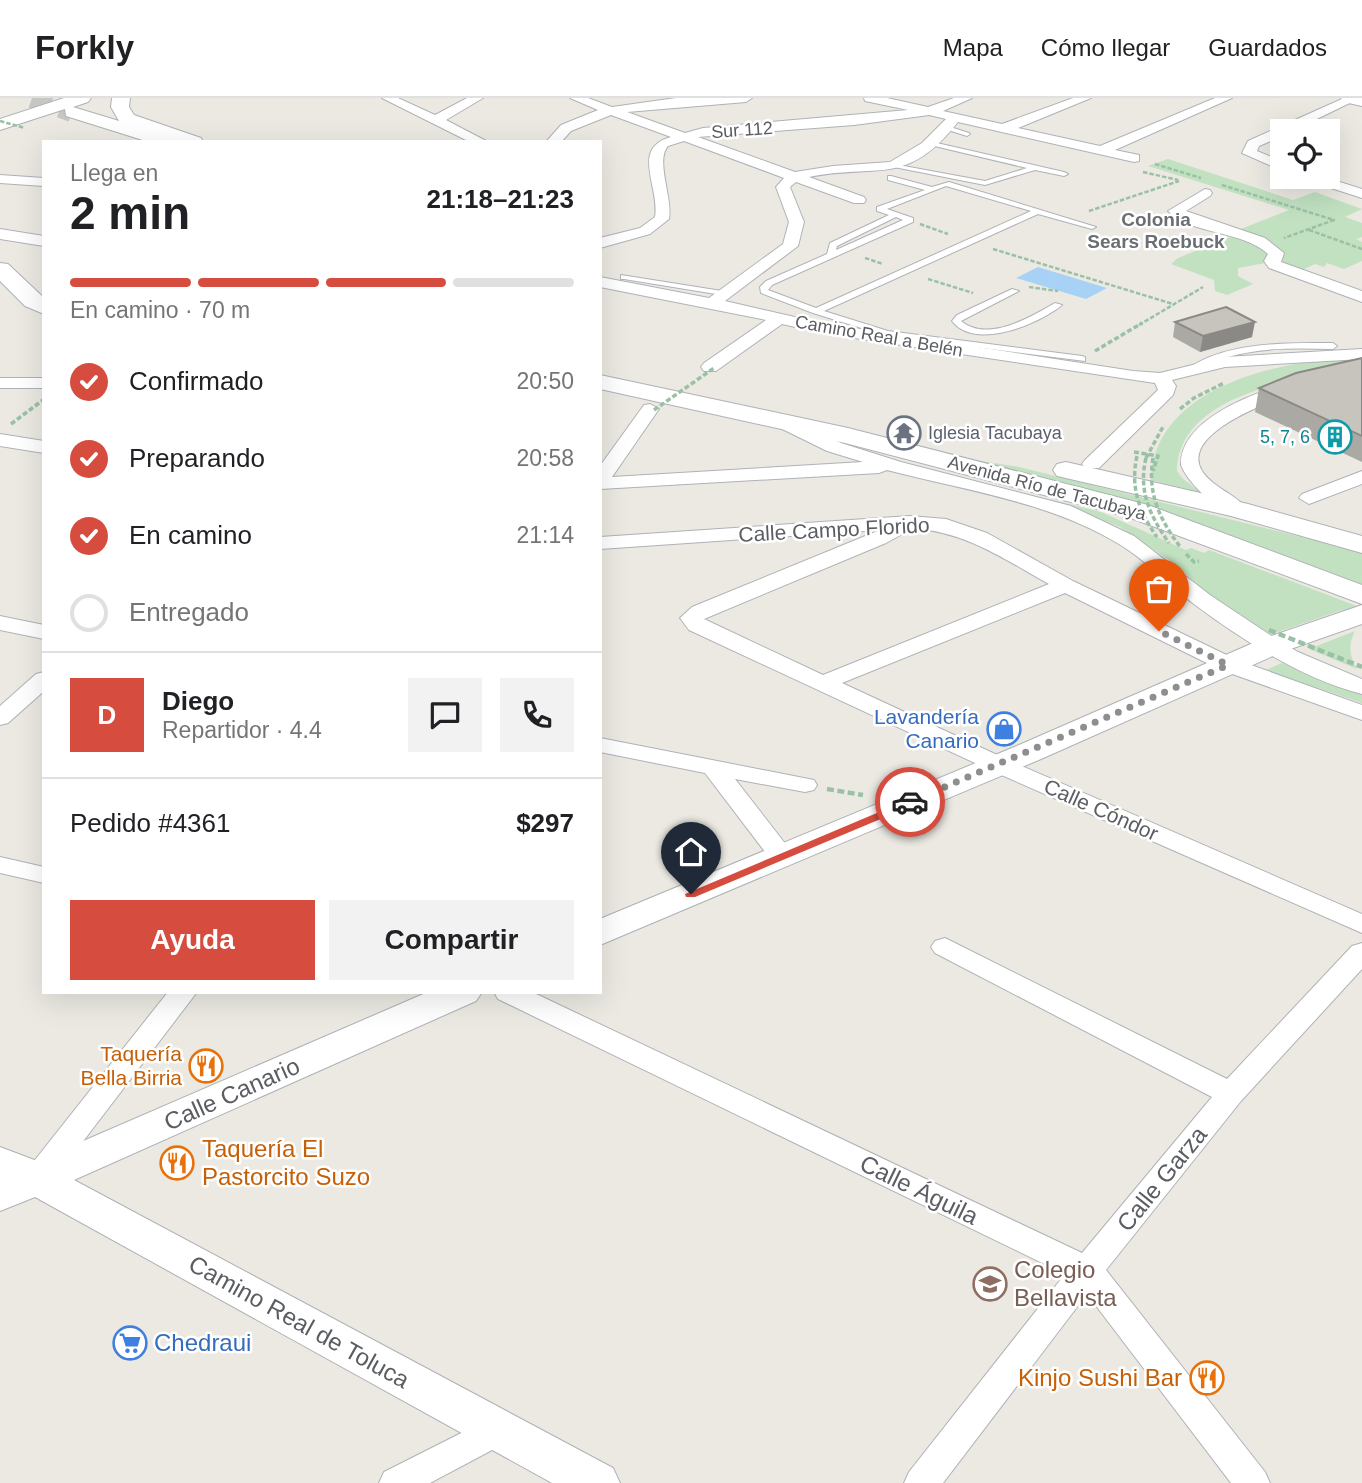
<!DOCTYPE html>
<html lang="es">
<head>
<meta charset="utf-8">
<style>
	body { margin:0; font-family:Helvetica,sans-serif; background:#f2f2f2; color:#202124; height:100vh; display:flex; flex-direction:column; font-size:26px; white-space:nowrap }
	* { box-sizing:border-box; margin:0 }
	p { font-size:23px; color:#757577 }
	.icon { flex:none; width:38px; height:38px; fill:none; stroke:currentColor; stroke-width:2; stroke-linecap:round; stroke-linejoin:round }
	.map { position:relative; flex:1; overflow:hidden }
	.details { position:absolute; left:42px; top:42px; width:560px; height:854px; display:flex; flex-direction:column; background:#fff; border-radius:0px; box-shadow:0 7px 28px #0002 }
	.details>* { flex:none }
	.buttons { position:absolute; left:1270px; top:21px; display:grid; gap:14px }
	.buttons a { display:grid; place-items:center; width:70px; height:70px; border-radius:0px; background:#fff; box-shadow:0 7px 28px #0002; font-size:35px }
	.pin { position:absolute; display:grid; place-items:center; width:60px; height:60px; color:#fff; margin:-72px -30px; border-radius:50% 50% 50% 0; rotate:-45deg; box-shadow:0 0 7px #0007 }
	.pin .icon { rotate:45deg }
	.courier { position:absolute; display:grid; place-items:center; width:70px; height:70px; margin:-35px; border:5px solid #d64c3e; border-radius:50%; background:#fff; color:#222; box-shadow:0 2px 9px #0007 }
	.head em { font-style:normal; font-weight:700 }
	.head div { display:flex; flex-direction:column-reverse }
	.head { display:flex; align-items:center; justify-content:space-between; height:119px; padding:0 28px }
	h1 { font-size:46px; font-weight:700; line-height:52px }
	.bar { display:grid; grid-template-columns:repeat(4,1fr); gap:10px 7px; align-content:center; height:84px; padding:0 28px }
	.bar i { height:9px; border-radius:5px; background:#e0e0e0 }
	.bar .current { background:#d64c3e }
	.bar p { grid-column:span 4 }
	.line { display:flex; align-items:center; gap:18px; padding:0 28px; border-top:2px solid #e0e0e0 }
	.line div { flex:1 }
	.round { display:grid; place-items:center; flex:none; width:74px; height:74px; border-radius:0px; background:#f2f2f2 }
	ol { padding:0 28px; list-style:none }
	li { display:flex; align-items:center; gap:21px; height:77px }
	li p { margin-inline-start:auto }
	li .icon { padding:7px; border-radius:50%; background:#d64c3e; color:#fff; stroke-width:4 }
	li:last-child { color:#757577 }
	li i { width:38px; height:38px; border:4px solid #e0e0e0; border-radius:50% }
	.button { display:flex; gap:14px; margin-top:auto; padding:14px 28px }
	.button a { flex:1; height:80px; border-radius:0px; background:#d64c3e; color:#fff; font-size:28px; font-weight:700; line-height:80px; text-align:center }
	.button a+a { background:#f2f2f2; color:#202124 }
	header { display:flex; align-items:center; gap:42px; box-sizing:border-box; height:98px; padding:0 35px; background:#fff; border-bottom:2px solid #e0e0e0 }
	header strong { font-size:33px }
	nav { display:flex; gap:38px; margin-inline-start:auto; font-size:24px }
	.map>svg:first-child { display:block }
	.green { fill:#c1e1c1 }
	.water { fill:#a8d2f5 }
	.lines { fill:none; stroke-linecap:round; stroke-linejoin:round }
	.secondary-tunnel { stroke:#c7c6c2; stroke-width:20; stroke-dasharray:20 10; stroke-linecap:butt }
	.lane-casing { stroke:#afb2b6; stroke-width:2 }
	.street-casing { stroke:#afb2b6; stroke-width:2 }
	.secondary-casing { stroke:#aeb1b6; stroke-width:2 }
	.path-far2 { stroke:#9ac1a6; stroke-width:2.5; stroke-dasharray:4.5 2; stroke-linecap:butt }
	.path-far1 { stroke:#9ac1a6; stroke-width:3.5; stroke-dasharray:5 2.5; stroke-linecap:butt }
	.path { stroke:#9ac1a6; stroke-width:4.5; stroke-dasharray:7 3.5; stroke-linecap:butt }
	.lane { fill:#fff; fill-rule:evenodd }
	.street { fill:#fff; fill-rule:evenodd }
	.secondary { fill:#fff; fill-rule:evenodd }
	.path-bridge-far2 { stroke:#9ac1a6; stroke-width:2.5; stroke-dasharray:4.5 2; stroke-linecap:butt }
	.path-bridge-far1 { stroke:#9ac1a6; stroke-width:3.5; stroke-dasharray:5 2.5; stroke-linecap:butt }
	.path-bridge { stroke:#9ac1a6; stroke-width:4.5; stroke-dasharray:7 3.5; stroke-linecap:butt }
	.wall { fill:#aba9a3 }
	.shaded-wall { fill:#8b8985 }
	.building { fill:#c7c4be; stroke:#8b8985; stroke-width:2 }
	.route { fill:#d64c3e }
	.done { stroke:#8d8e8e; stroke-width:7; stroke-dasharray:0 12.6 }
	.labels { text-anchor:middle; stroke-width:5; stroke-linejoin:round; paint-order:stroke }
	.far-street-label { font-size:18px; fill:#5a5d61; stroke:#fff }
	.far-worship-label { font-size:18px; fill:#5b616d; stroke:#fff; text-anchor:start }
	.far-culture-label { font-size:18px; fill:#0d838f; stroke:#fff; text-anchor:end }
	.far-neighbourhood-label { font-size:19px; font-weight:bold; fill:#6b6f73; stroke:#fff }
	.street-label { font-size:21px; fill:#5a5d61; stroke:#fff }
	.shop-label { font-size:21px; fill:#366cbe; stroke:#fff; text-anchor:end }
	.food-label { font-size:21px; fill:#c56008; stroke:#fff; text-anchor:end }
	.near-street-label { font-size:24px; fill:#5a5d61; stroke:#fff }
	.near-food-label { font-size:24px; fill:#c56008; stroke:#fff; text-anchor:start }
	.near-education-label { font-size:24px; fill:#785e54; stroke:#fff; text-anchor:start }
	.near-shop-label { font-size:24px; fill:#366cbe; stroke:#fff; text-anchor:start }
</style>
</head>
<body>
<header>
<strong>Forkly</strong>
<nav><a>Mapa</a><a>Cómo llegar</a><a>Guardados</a></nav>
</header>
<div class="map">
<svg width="1362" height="1385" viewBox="0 0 1362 1385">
	<rect width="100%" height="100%" fill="#ebe9e2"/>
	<path class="green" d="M1168,61L1293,102L1315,94L1362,111L1345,119L1362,125V139L1356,141L1362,144V163L1344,171L1327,165L1324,169L1315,166L1294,176L1265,165L1238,170V178L1253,186L1227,197L1215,193L1214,182L1171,166L1178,160L1233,138L1228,136L1289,112L1148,68Z
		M1362,259V268C1303,281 1179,293 1177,373L1183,381L1202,395L1151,382C1154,286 1287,261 1362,259Z
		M967,361L1019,369L1362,454V494Z
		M1049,401L1101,414L1186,452L1191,450L1204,455L1209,452L1362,510V521L1342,512L1269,537L1214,501L1175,466L1120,429Z
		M1355,533C1348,547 1349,557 1357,571L1309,551Z
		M1282,565L1362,597V605L1266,572Z"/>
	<path class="water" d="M1038,169L1107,190L1086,201L1016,180Z"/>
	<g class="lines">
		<path class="secondary-tunnel" d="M32,0L72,14"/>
		<defs>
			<path id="lane" d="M947,28L969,35L970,36L967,38L945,31V29Z
				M928,43L1064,74L1068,76L1064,78L1035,72L985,87L889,68L893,66L985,83L1027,70L926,46L925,45Z
				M891,78L932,89L949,84L1096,129L1092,131L1038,116L824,213L888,233L1082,258L1085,259V263L887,238L813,215L761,195L760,189L766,183L827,156L830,145L889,117L877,113V109L925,92L888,82V78ZM946,88L1031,113L816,210L768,192L772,187L913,124V120L887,111ZM896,119L903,122L836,152L837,148L841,146Z
				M621,177L722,193L726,195L722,197L624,181H621Z
				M1012,191L1019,193L961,223C987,245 1031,219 1055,205L1062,207C1039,226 975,253 952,223L957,217Z
				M1314,245H1333L1337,248L1333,251C1298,250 1262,249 1228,259C1217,263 1197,276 1188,271C1220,247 1274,245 1314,245Z"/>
			<path id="street" d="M382,0H398L435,17L467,0H483L446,22L488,44H470Z
				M570,0H588L612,9L676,0H752L746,4L627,14L685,35L703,30L908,12L865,3L864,0H887L928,9L954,0H972L943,13L1002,26L1073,0H1091L1018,30L1100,48L1215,0H1232L1115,52L1139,57V63L1134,64L958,24C906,90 877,65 809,79L864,99L866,102L864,105H854L796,84L790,89L804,124L798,148L725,203L821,225L1133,273L1160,275L1225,259L1362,251V261L1225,269L1172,282L1176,288L1173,297L1099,370H1085L1082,366L1085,362L1158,292L1155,285L821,235L782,226L716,273H704L701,269L704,265L766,222L600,189V179L709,200L783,146L789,124L776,89L784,80L684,43L668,48C655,63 673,100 669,121L650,136L600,150V140L640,130L655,119C660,89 630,50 671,39L611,17L571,33L561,44H546L561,27L598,12ZM929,17L946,21L922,45L890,64L833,68L795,74L698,39L854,27Z
				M1344,0L1358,1L1292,33H1283V38L1259,48L1257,53L1283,64V73L1242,55L1248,43Z
				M0,77L44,80V88L0,85Z
				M1304,79H1324L1362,91V100L1306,82Z
				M1205,91L1210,92L1212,95L1210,98L1186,113L1265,140L1284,155L1281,164L1362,193V204L1269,170L1264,163L1268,156C1242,132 1191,137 1168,113Z
				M0,131L44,138V148L0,141Z
				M0,280H44V290H0Z
				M1288,286L1294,287L1297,291L1294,295C1272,303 1179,335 1202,373C1213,390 1236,396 1248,412L1245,416C1224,421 1188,386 1181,367C1180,322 1252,295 1288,286Z
				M650,306L659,311L612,379L863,364L827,353L772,326L769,322L778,317L784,318L841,345L901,364L1071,408L1134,438L1210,497L1279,543L1298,554L1362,581V596C1303,581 1242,542 1194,506C1169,487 1146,462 1119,446C1050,404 964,392 887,372L879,375L600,391V368L644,307Z
				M0,336L44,343V355L0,348Z
				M1362,373V386L1309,406L1299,400L1302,396Z
				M910,418L946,421L987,435L1073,483L1237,562L1362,607V622L1221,572L1065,495L842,585L1008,662L1362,816V835L990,672L689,532L680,520L692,509L880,432L600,451V439ZM913,430C968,435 1002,460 1049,486L823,577L704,521L886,445Z
				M0,518L44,527V541L0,532Z
				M44,574V593L8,625L0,627V608L36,576Z
				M600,640L814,682L817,687L814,692L805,694L735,681L794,757L790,763L781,765L772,763L705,675L600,654Z
				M0,759L44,769V785L0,775Z
				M945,840L1227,981L1352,848L1362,845V871L1241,1003L1106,1172L1265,1374L1270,1385H1231L1087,1196L943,1385H904L909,1374L1065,1176L498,901L494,894H532L1082,1155L1212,999L935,855L931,849L935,843Z
				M168,894H197L49,1088L38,1092L27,1088L23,1080L27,1072Z
				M497,1317L509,1321L515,1332L509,1343L430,1385H379L384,1374Z"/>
			<path id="secondary" d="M64,0H91L88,4L73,9L119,23L111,9L112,0H130L129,9L134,17L201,40L203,44H149L66,18L65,11L0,32V21Z
				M1341,0H1362V8L1344,4Z
				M0,165L8,166L44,200V216L25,208L0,183Z
				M600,277L848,330L1148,407L1362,487V506L1128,419L845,345L600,291Z
				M1066,364L1248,406L1362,438V455L1231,418L1057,378L1053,372L1057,366Z
				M1362,507V526L1282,554L1041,661L600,847V821L1019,647L1260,542Z
				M428,894H482L476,903L74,1082L613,1370L620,1385H552L35,1099L0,1113V1049L37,1063Z"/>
		</defs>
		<use href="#lane" class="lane-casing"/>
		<use href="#street" class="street-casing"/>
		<use href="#secondary" class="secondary-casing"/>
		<path class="path-far2" d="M1155,66L1201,80
			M1143,74L1178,82
			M1222,87L1334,122L1284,140
			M1089,113L1179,83
			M920,126L948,136
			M1309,132L1362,151
			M993,151L1173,206
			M865,160L883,166
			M928,181L973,195
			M1029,189L1058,193
			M1139,227L1203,189"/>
		<path class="path-far1" d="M1095,253L1142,225
			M1180,311L1194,300L1224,285
			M11,326L43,302
			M1134,354L1158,358L1153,373
			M1146,360L1164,327
			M1186,456L1194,464L1199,463"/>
		<path class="path" d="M827,691L863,697"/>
		<use href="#lane" class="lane"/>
		<use href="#street" class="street"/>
		<use href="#secondary" class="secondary"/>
		<path class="path-bridge-far2" d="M0,23L25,30"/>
		<path class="path-bridge-far1" d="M654,312L714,270
			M1137,358C1130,389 1139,414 1157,439
			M1146,360C1138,393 1150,418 1169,445
			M1153,360C1147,396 1160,422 1181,450"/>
		<path class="path-bridge" d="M1269,532L1362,569"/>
	</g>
	<path class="wall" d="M1175,224L1252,239L1200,254L1173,239Z
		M1362,260V364L1255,314L1259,290Z"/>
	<path class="shaded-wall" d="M1255,224L1252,239L1200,254L1203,238Z"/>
	<path class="building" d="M1226,209L1255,224L1203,238L1175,224Z
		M1362,260V338L1259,290L1296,275Z"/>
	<path class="route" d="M910,701L914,702V707L695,799H686L685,796Z"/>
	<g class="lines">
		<path class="done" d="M910,704L1228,567L1159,533"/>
	</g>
	<defs>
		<symbol id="temple-ring" viewBox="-11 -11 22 22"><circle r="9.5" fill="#fff" stroke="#6b7280" stroke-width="1.5"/><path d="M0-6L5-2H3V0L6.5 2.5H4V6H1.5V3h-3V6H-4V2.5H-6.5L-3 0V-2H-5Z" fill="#6b7280"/></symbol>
		<symbol id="building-ring" viewBox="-11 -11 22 22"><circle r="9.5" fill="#fff" stroke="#0f9aa8" stroke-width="1.5"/><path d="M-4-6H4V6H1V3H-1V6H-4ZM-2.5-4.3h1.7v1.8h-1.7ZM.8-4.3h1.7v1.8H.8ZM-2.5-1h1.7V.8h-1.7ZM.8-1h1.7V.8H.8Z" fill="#0f9aa8"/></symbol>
		<symbol id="shop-ring" viewBox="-11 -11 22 22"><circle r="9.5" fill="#fff" stroke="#3f7fe0" stroke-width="1.5"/><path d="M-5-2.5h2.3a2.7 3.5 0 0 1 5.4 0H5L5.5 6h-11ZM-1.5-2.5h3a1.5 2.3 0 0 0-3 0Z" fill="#3f7fe0"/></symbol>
		<symbol id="restaurant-ring" viewBox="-11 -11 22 22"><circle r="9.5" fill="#fff" stroke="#e8710a" stroke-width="1.5"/><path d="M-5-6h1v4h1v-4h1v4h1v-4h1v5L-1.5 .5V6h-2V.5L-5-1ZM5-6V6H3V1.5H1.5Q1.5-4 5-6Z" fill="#e8710a"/></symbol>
		<symbol id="school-ring" viewBox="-11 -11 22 22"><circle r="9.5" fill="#fff" stroke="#8d6e63" stroke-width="1.5"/><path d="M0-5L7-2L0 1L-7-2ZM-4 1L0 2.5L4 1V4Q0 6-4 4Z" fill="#8d6e63"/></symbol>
		<symbol id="supermarket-ring" viewBox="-11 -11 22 22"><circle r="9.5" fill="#fff" stroke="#3f7fe0" stroke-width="1.5"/><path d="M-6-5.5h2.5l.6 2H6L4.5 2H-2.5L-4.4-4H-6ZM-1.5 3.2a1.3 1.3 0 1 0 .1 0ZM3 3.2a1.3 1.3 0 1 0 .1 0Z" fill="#3f7fe0"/></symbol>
	</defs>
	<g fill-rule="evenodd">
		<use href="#temple-ring" x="885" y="316" width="38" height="38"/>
		<use href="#building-ring" x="1316" y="320" width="38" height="38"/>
		<use href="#shop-ring" x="985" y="612" width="38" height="38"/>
		<use href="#restaurant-ring" x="187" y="949" width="38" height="38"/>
		<use href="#restaurant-ring" x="158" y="1046" width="38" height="38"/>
		<use href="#school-ring" x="971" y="1167" width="38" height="38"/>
		<use href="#supermarket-ring" x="111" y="1226" width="38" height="38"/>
		<use href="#restaurant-ring" x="1188" y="1261" width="38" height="38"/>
	</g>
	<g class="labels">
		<g class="far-street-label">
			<text transform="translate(742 32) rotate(-4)" y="6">Sur 112</text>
			<text transform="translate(879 238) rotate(10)" y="6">Camino Real a Belén</text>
			<text transform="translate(1047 390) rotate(15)" y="6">Avenida Río de Tacubaya</text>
		</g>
		<g class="far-worship-label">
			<text x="928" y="341">Iglesia Tacubaya</text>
		</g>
		<g class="far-culture-label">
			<text x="1310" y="345">5, 7, 6</text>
		</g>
		<g class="far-neighbourhood-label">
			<text x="1156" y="128">Colonia<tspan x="1156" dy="22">Sears Roebuck</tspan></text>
		</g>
		<g class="street-label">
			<text transform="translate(834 432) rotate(-3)" y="7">Calle Campo Florido</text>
			<text transform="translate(1101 712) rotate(24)" y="7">Calle Cóndor</text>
		</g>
		<g class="shop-label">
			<text x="979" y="626">Lavandería<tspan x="979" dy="24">Canario</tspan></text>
		</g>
		<g class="food-label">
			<text x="182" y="963">Taquería<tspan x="182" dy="24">Bella Birria</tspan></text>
		</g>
		<g class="near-street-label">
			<text transform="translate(232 996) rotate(-24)" y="8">Calle Canario</text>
			<text transform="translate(1162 1081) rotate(-51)" y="8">Calle Garza</text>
			<text transform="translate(919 1092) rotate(26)" y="8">Calle Águila</text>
			<text transform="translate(299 1224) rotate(29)" y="8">Camino Real de Toluca</text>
		</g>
		<g class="near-food-label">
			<text x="202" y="1059">Taquería El<tspan x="202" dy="28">Pastorcito Suzo</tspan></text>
			<text x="1182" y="1288" text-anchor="end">Kinjo Sushi Bar</text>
		</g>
		<g class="near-education-label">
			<text x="1014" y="1180">Colegio<tspan x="1014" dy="28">Bellavista</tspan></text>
		</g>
		<g class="near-shop-label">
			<text x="154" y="1253">Chedraui</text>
		</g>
	</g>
</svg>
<div class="buttons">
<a><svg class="icon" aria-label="locate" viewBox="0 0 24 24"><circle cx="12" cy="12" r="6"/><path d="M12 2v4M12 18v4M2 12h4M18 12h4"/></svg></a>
</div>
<div class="pin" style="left:1159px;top:533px;background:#ea580c"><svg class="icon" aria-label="bag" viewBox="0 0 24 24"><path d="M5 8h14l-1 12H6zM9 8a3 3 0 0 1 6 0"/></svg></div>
<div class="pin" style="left:691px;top:796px;background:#1f2937"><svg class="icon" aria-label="home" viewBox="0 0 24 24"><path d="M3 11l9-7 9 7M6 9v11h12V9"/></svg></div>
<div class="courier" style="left:910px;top:704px"><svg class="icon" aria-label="car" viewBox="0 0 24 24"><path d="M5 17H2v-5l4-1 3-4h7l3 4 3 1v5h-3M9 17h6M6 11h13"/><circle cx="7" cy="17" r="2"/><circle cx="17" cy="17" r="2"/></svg></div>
<section class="details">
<div class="head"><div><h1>2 min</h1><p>Llega en</p></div><em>21:18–21:23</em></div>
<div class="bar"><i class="current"></i><i class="current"></i><i class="current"></i><i></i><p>En camino · 70 m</p></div>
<ol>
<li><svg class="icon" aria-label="check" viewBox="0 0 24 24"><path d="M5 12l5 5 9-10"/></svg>Confirmado<p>20:50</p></li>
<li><svg class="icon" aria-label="check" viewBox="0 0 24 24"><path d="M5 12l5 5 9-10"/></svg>Preparando<p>20:58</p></li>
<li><svg class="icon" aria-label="check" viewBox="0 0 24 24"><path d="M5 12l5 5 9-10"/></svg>En camino<p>21:14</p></li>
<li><i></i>Entregado</li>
</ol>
<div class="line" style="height:126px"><b class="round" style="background:#d64c3e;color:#fff">D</b><div><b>Diego</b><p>Repartidor · 4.4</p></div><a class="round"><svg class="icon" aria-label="chat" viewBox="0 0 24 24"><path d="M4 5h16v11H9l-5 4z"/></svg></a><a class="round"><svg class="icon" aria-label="phone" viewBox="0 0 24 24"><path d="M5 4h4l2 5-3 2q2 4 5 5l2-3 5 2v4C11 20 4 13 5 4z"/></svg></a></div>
<div class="line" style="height:91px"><div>Pedido #4361</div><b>$297</b></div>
<div class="button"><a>Ayuda</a><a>Compartir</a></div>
</section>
</div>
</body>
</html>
